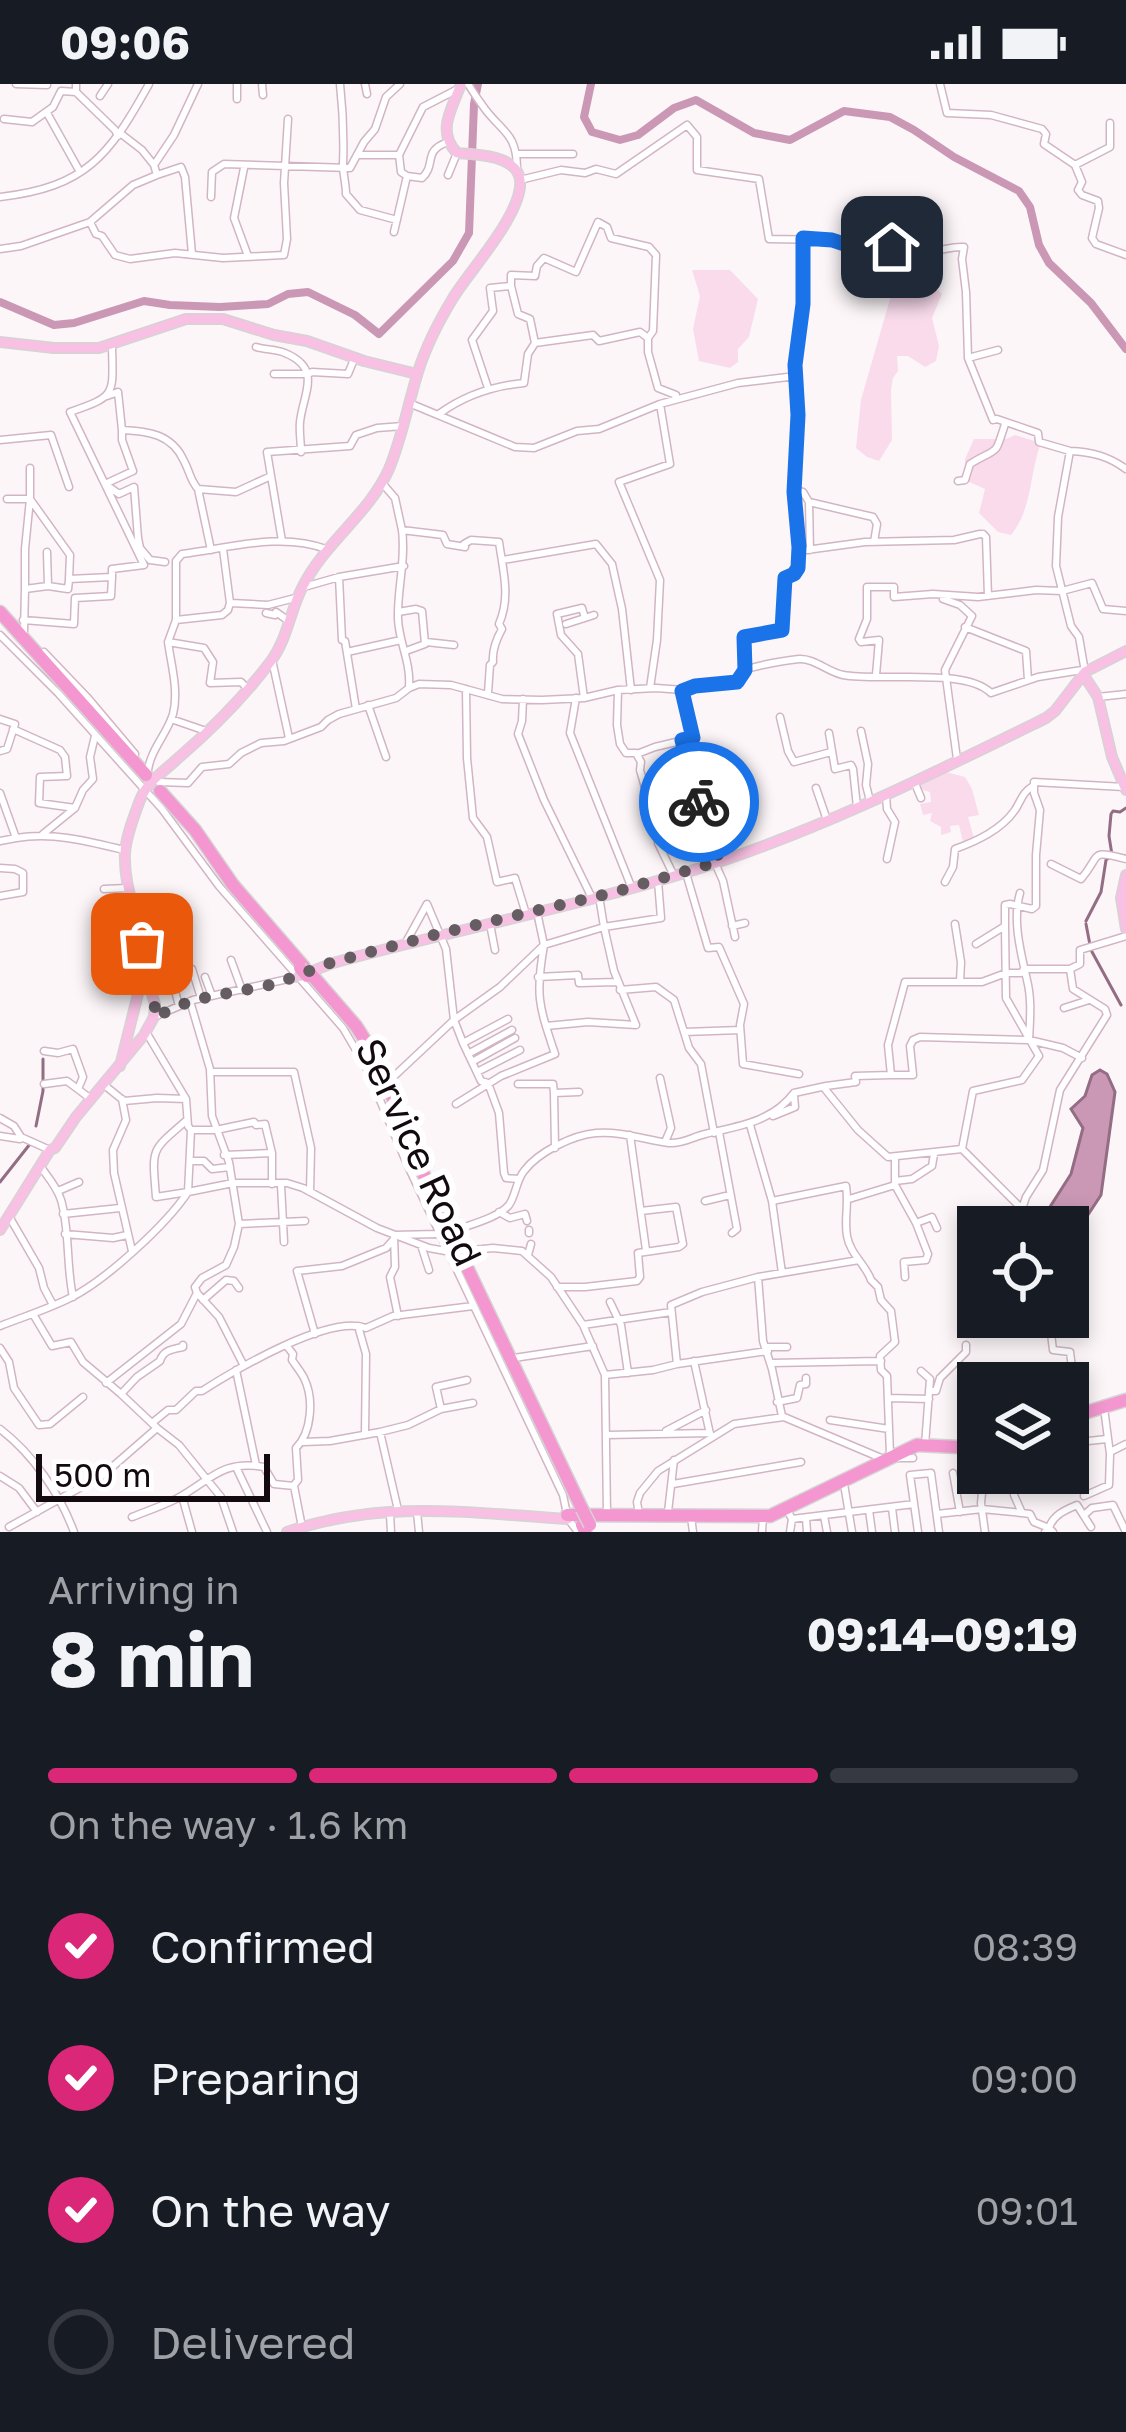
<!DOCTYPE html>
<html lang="en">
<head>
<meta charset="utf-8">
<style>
	body { margin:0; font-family:"Golos Text",sans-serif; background:#20242c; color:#f1f3f6; height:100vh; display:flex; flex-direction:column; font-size:45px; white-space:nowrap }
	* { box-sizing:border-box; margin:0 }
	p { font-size:39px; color:#9ea1a6 }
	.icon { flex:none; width:66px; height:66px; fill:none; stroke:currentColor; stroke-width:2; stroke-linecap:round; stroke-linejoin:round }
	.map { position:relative; height:1448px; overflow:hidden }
	.panel { display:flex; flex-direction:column; background:#171b24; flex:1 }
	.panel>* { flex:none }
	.controls { position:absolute; left:957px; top:1122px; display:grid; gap:24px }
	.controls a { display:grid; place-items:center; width:132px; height:132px; border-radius:0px; background:#171b24; box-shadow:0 6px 18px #0003; font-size:60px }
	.scale { position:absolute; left:36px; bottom:30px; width:234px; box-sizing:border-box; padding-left:12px; border:6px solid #130a10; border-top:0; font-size:33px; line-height:42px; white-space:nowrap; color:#130a10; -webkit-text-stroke:9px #fff; paint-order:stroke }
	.pin { position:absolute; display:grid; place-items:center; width:102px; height:102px; color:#fff; margin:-51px; border-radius:24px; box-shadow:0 6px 18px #0006 }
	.courier { position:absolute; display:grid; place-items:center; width:120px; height:120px; margin:-60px; border:9px solid #1a73e8; border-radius:50%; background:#fff; color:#222; box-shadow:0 3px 15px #0007 }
	.head em { font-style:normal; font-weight:700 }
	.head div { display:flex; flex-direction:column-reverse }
	.head { display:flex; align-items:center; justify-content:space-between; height:204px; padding:0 48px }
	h1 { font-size:78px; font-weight:700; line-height:90px }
	.bar { display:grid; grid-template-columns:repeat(4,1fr); gap:18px 12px; align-content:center; height:144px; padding:0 48px }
	.bar i { height:15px; border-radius:9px; background:#363941 }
	.bar .on { background:#db2777 }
	.bar p { grid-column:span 4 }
	ol { padding:0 48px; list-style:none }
	li { display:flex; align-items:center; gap:36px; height:132px }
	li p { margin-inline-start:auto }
	li .icon { padding:12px; border-radius:50%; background:#db2777; color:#fff; stroke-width:4 }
	li:last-child { color:#9ea1a6 }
	li i { width:66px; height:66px; border:6px solid #363941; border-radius:50% }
	.status { display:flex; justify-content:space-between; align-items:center; height:84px; padding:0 60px; background:#171b24; direction:ltr }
	.status svg { height:33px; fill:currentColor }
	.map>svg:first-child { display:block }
	.green { fill:#f9dbec }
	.water { fill:#ca98b5; stroke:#936d84; stroke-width:3 }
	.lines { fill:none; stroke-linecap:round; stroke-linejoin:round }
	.stream { stroke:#936d84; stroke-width:3 }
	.river { stroke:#ca98b5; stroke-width:8 }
	.minor-casing { stroke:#d2b5c5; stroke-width:9 }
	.major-casing { stroke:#d5d3d4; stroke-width:12 }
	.highway-casing { stroke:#d5d3d4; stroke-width:15 }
	.minor { stroke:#fff; stroke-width:6 }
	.major { stroke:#f8c1e3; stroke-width:9 }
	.highway { stroke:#f497d0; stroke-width:12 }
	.highway-bridge-casing { stroke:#d5d3d4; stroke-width:15; stroke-linecap:butt }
	.highway-bridge { stroke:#f497d0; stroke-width:12 }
	.done { stroke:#655d62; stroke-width:12; stroke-dasharray:0 21.6 }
	.route { stroke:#1a73e8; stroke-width:15 }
	.labels { text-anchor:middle; stroke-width:12; stroke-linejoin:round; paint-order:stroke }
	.street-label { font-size:39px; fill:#130a10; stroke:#fff }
</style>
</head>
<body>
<div class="status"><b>09:06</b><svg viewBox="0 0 49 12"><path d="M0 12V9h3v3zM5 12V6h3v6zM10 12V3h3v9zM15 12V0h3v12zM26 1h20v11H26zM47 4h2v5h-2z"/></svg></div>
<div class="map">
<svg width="1126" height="1448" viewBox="0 0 1126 1448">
	<rect width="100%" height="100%" fill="#fcf6f9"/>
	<path class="green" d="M900,180H935L941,186L934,202L942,210L932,234L939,262L936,277L925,283L908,272H897L898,287L893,294L891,306L892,356L879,377L867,373L856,364L861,316Z
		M692,186H730L758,215L749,253L738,265V278L730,284L699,277L693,245L700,212Z
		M1015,351L1041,359C1029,390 1033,424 1011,451L998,448L979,429L985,405L965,396V375L974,355H1006Z
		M942,687L965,693L972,705L979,731L968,733L974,754L963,758L959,741L950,742L951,748L941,751V743L930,737L932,729L923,731L920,720L931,718L930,708L923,706L917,696Z"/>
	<path class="water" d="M1100,986L1107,990L1115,1008L1101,1111L1076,1149L1068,1154V1143H1043L1041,1137L1071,1090L1083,1044L1071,1025L1085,1012L1092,991Z"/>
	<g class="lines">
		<path class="stream" d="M1086,837L1101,808L1106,776L1112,771L1109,752L1111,730L1113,727L1120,728L1126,724
			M1086,840L1090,861
			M1091,866L1121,921
			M36,1042L43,1007V975
			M0,1098L30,1060"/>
		<path class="river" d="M591,0L584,33L592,48L620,56L638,51L674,24L696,16L754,49L790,56L844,27L890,33L914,46L954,73L1019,107L1030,123L1039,161L1049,179L1091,219L1126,265
			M0,218L54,241L74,239L144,217L170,221L220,223L268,220L288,210L308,208L355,231L379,250L453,177L469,149L474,20L478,0"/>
		<defs>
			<path id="minor" d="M16,0L47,1
				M237,0V15
				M262,0L263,11
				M340,0C343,27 344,55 343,81C343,90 346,100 346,110L360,126L397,136
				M365,0L367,10
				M468,0C473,8 479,17 485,25C502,48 517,49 517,85
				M940,0L947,29L991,31L1042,45L1046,50L1044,60L1075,81L1082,98L1078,106L1082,111L1098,117L1099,124L1092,154L1096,160L1126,171
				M76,8L115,46L118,52
				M100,12L108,0
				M47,29L80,88
				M4,35L32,38L53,23L61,7L76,8V0
				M120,49L142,66L154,81
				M448,58C422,67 437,80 422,94L407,92L401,88L399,71L423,23L456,6
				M517,70H573
				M357,71H399
				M1075,81L1110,63V39
				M244,84L234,134L248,172
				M157,91L181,83L185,93L192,170
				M448,91L457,69
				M0,113C86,103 109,72 149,0
				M211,113L212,88L224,80L350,84L364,58L375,45L386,13L400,0
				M90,138L96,150L102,152L115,171L130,175L175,169L223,174L284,171L287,155L284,99L288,35
				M394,148L407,92
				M0,165L21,162L90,138L133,101L157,91L154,81L174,51L198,0
				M511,202V191L535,192L537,182L544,174L576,188L598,138L607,143L611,154L649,163L656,171L653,247L648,254
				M535,259L593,251L599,257L640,248L648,254V268L658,304L676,311L675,315
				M112,262C113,311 117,312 70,328L144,481L112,485V493
				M256,263C266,266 276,265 285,269C323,285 303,309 300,338C299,347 301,358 301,368
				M968,274L998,266
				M274,290H308L312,288L348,290L355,273
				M107,312L118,308L122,346C148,347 172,350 184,377C190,388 190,396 198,405L236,408L271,392
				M409,319L515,363L534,364L577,347L599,345L660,320
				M439,330C465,311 492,302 524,299L528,270L535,259L530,235L518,230L511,202L490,204L493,227L472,256L488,304
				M122,346V356L133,387L105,400L119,410L134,403L138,454L140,464L150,476L165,478
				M0,356L51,351L69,403
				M1070,367C1092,368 1108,372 1126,385
				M958,397L965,396L970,380C999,362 994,375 1005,340
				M382,399L395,414L402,446L443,451L447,460L465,463L464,460L471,456L499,458C503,487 511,513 499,540L502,545C497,554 492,567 493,578L490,581L488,609
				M198,405L211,466
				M794,405L803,408L809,418L873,433L877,440L874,458
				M7,415H30L25,465V505L48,502L68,505L69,496
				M809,418L810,466
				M402,446C406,477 397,505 398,535C399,559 411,578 409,603
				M983,450L986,453L988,512
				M282,457L267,368L350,362L356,351L377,344L403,342
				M799,467L865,458L954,456L980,450
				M47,468L48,502
				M503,476L596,460L612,480L622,525L631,606
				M339,493L404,482
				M304,503L339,493L342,556L345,557L356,625
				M943,515L960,521L972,532L945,586L957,675
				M231,519L268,521L295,514
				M398,528L416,525L422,527L425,560L406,567
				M266,529L275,531L276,528L290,538
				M23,536L74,540L75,514L111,512L112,493L69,495L70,471L30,415V384
				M176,536L222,531L228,526L230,519L223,465
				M566,540L594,531
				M965,543L1026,567L1028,596
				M24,548L25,505
				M0,551L58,609L162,725L219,802L343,944L366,983L407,1080L563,1411L568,1435L578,1448
				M168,558L176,536V477L182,470C229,464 281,448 326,465
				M168,558L204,564L213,578L210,599L241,598L248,605
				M426,558L454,561
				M44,568L87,613L135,670
				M347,568L401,556
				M272,576L289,654
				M745,586L744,553L782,546L785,494L794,490L798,484L794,408L798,331L795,281L803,220V154
				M876,591L879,556L861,558L859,555L867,535V503H894V513L933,510L978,513L1036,506L1062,507L1092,499L1103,525L1126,527
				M650,604L657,556L660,496L619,398L670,380L660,320L738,299L796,292
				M466,605L467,674L473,734L487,753L497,798L515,794L526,830
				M618,606L617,641L620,660L626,669H636L641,678L640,686L659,752L658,759L673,790
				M1098,613L1126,610
				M576,614L570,649L631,802
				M584,614L578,570L561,551L557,530L582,524L585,534
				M523,615L522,637L518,650L544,716L592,814
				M368,621L386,673
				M780,633L788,667L794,678L831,668
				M0,635L15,640L7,665L0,667
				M171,635L206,647
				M13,645L60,666L65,673L67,692L40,693L39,719L75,724
				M861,647L868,680L866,701L870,717
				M829,649L835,685L851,681L853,685L857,723
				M682,656L720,777
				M637,670L655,663L693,654L683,606
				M148,686C151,665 167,650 173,630C179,607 171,580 168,558
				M914,697L921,714
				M159,698L188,699L202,683L229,680L241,669L261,659L284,657L321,643L328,636L339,630L396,614L409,604L419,600L451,601L502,615L542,616L584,614L618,606L656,604L683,606L695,602L737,598L744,586C760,581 782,577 799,575C814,574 828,588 843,591C881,598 965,583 991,609L1038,593L1082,586L1085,588L1079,553L1071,542L1056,482L1058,433L1070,367L1039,358L1038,349L997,335L993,336L968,274L966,208L962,175L964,163C952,162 945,166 934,167C920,169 906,161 892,163L877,150L847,161L832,156L769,155L759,95L697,86V53L687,41L616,90L596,85L585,89L561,86L520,96
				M816,704L827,736
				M0,709L16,754L0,757
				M886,711L887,725L895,738L887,775
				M43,750L75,724L83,706L93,695L90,673L95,652
				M16,754C54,748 87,757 124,766
				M715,779L723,797L735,853
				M1051,780L1081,795C1102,771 1088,765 1126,775
				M0,784L15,785L23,789V808L0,812
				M686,789L708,864L719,863L744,920L740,941L743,980L799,990
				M945,798L953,783L955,765C977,757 1001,746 1015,726C1022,715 1022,709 1033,702
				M104,805L128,804
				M490,840L495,866
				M955,840L961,878L960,898
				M732,842L745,839
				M1005,842L1006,914L1039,972L1022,996L973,1007L962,1065L1022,1125
				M976,860L1005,842V821L1010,820L1032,825L1036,822V771L1040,726L1034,709V698L1124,703
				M231,876L242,906
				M187,885H192L201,914
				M171,892L179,922
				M205,893L212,912
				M538,893L578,891L579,899L617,898
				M620,906L656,903L674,916L689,964L701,980L714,1049
				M190,917L210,985L212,1032L229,1078L239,1140L234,1163L226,1181L202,1194L195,1203L197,1209
				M1064,924L1089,916
				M154,933L193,916L297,893
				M508,935L463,959L481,997L488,999L499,1029L504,1089L506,1094L519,1095
				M546,942L588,938L636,941L614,887L604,843L661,834L658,797
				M146,948L186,1015
				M684,948L740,946
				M1029,956L1063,964L1082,974
				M463,959L454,936L500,903L544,861L537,828
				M44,967L58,969L73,965L83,993L78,1005
				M468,970L512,946
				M472,978L515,954
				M210,988H294L311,1064L310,1108
				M477,988L520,966
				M891,991H913L910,962L913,956L920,953L1029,956C1030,936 1032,916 1027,896C1021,869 1012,837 1020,809
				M660,994L671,1044L665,1058
				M390,996L454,936L446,865L427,820L405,860
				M44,1000L67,997L91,1015
				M103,1000L124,1017L157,1014L186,1015L188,1042L191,1046H216L254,1038L256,1041L265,1040L272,1069
				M518,1000H553L554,1009
				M794,1009L826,1002
				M122,1015L126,1036L113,1066L114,1089L132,1167
				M456,1020L501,992L555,970C539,922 535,912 544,861L604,843L599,812
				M773,1032L795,1023L794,1012
				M0,1034L14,1042L21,1053L50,1066
				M187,1036C150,1068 152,1063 156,1113L188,1108L191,1046
				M750,1041L772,1117L782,1189
				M719,1048L737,1145L732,1149
				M630,1051L646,1166
				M0,1052L20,1055
				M555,1064L554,1009L579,1008
				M962,1065L888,1073L858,1046L825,1005L826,1002L856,998L855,992L891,991L888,961L905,898H982L1006,889H1021L1024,885H1070
				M224,1071L272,1069V1100
				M895,1073V1101L916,1139
				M190,1077H204L212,1085L230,1083
				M40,1082C48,1093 57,1103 61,1116C70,1146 66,1181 73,1213
				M895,1097L912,1095L932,1082L934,1070
				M281,1101L284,1158
				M58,1107L79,1098
				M849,1115L895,1101
				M705,1117L730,1111
				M772,1117L846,1102C849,1119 844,1136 847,1152C850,1170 866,1181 871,1196L878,1203L881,1216L891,1227L895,1258L880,1272L881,1286L887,1292L890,1371
				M499,1128L510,1134L525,1130L527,1137
				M63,1130L120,1124
				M10,1134L39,1184L44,1204L53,1221
				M239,1140L305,1137
				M1024,1143L1022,1125L1026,1113L1043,1086L1060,1006L1107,931L1105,925L1073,905L1070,885L1080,880V866L1126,852
				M529,1146V1149
				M451,1148C467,1141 497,1135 509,1121C516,1111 516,1097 524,1087C538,1068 573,1051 596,1049C622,1047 645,1056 669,1059C683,1060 692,1053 705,1050C739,1042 772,1038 794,1009
				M65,1150L113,1154L127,1151
				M421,1161L429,1186
				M528,1171L531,1160
				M905,1193L904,1178L926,1176L928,1170L916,1139L932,1133L937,1144
				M557,1203H585L637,1197L640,1193L638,1169L679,1163L683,1160L676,1123L641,1127
				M203,1216L226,1196L234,1197L239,1204
				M610,1218L621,1241L628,1289
				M33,1230L52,1262L71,1258L83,1278L121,1310L137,1293L160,1277C163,1266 173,1265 183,1263V1261
				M398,1232L390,1193L395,1183L394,1151L438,1150
				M1049,1233L1053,1266L1070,1268L1078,1331
				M583,1241L671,1228
				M0,1242C23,1233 48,1225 70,1214C105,1197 166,1141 188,1108L233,1099H287L303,1104L377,1144L429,1164L451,1168L493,1164L522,1167L551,1193L583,1241L605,1291L607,1430
				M358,1242L366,1270L365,1351
				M315,1250L297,1187L342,1182L386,1164L394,1155
				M286,1261L293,1270L292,1276C296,1282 301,1288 304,1294C314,1314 312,1348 296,1364L298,1396L294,1401
				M766,1263H787
				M0,1264L9,1278L14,1304L39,1341L50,1340L83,1313
				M514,1274L593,1262
				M694,1277L710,1350
				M771,1279L881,1277
				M677,1280L671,1221L702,1208L758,1193
				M236,1286L256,1381
				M921,1287L930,1295L925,1361
				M1003,1290V1299
				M605,1291L653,1286L677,1280L768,1267
				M106,1299L181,1240L197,1209L219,1233L244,1282
				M929,1307H936L940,1294L966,1268V1261
				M889,1314L929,1315
				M777,1318L797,1314L800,1301L806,1300V1294
				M441,1325L436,1303L467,1296
				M782,1332L772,1285L763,1257L758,1193L859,1176
				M830,1336L889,1345
				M152,1339L168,1326H176L196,1307H202C235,1286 329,1230 366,1244L393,1232L473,1222
				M157,1344L179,1361L221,1413L233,1448
				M0,1345C33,1370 60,1410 74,1448
				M666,1347L706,1326
				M380,1348L398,1426
				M607,1351L710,1349
				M303,1358L330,1357L380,1348L408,1341L441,1325L473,1319
				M1069,1359L1107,1355
				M969,1363V1333L976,1308V1296
				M1110,1368L1126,1360
				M898,1371V1374H913
				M236,1383L267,1448
				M953,1389L960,1428
				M984,1389L981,1419L985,1448
				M1013,1389L1014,1411L1022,1429L1030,1430L1034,1438L1049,1444L1045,1448
				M1050,1389L1051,1401
				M0,1392L19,1404L37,1428
				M673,1400L801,1378
				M844,1400L852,1448
				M182,1412L192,1448
				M1084,1412L1109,1401L1110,1370L1104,1324
				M892,1424L895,1448
				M787,1426L792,1435L914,1420
				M869,1426L872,1448
				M417,1428L419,1448
				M668,1428L674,1376
				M390,1430L391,1448
				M639,1430L637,1418L640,1409L658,1387L734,1340L784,1333L881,1374
				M937,1430L982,1425L1022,1429
				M1084,1431L1092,1424L1113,1421L1126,1448
				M824,1432L827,1448
				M132,1433C147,1427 162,1422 176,1415C209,1398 221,1375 264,1383L274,1400L294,1402L302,1443
				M691,1433L693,1448
				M806,1434L807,1448
				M9,1443L103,1391L157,1344L121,1310
				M762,1448L763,1433
				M790,1448L792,1435
				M918,1448L910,1391L931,1389L939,1448
				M1053,1448L1049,1444C1053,1431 1065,1426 1077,1421L1091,1443"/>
			<path id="major" d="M0,258L54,264H99L186,235H223L274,251L307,257L364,277L417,290
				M1083,590L1098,613L1112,673L1126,706
				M1126,791L1121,814L1126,845
				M297,893L333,879C453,846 576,823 694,786C816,748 932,690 1046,634L1055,627L1085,588L1126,567
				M120,982L144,886C145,846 123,809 125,769C126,752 134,732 140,716C148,697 161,690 176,676C210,647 244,613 271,577C288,554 290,526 303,502C326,457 369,430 389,385C402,354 408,320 418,288C426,262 439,237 453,214C470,186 524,128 520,96C517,71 475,70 457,69C436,47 452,25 461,0
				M0,1146L50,1066L55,1064L76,1033L144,951L154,933L155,920L144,886
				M287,1448C383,1415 470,1429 568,1435"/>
			<path id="highway" d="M0,528L146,691
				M160,707L195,746L233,801L304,883
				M310,889L356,942L379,978L415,1072L455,1157
				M462,1173L582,1425
				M1068,1334L1126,1316
				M567,1431L770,1432L917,1361L978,1364
				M582,1441L585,1448"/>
		</defs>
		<use href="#minor" class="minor-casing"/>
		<use href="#major" class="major-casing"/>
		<use href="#highway" class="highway-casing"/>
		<use href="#minor" class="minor"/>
		<use href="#major" class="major"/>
		<use href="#highway" class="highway"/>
		<defs>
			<path id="highway-bridge" d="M300,884L307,892
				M451,1158L459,1175
				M582,1425L590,1441"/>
		</defs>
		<use href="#highway-bridge" class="highway-bridge-casing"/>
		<use href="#highway-bridge" class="highway-bridge"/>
	</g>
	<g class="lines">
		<path class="done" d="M142,860L144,886L155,920L154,933L193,916L275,900L333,878L434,851L615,808L720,777L699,718"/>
		<path class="route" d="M699,718L682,656L693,654L682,607L695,602L737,598L745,586L744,553L782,546L785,494L794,490L798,484L799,463L794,408L798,331L795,281L803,220V154L832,156L847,161L877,150L892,163"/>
	</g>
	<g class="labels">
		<g class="street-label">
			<text transform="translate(419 1068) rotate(65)" y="14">Service Road</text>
		</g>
	</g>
</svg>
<div class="controls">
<a><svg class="icon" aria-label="locate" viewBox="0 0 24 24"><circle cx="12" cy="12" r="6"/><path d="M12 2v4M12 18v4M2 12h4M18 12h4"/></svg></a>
<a><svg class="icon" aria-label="layers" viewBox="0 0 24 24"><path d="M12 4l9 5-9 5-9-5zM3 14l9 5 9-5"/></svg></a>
</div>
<div class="scale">500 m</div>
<div class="pin" style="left:142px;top:860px;background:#ea580c"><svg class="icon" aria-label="bag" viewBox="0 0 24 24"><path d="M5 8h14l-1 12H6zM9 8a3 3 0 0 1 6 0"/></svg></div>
<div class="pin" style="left:892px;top:163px;background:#1f2937"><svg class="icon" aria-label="home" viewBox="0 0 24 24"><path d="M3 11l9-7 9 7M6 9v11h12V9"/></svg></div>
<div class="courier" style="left:699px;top:718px"><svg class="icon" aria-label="bike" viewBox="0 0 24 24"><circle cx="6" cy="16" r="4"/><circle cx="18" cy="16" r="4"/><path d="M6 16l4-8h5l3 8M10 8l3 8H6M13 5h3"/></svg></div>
</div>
<section class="panel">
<div class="head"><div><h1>8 min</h1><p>Arriving in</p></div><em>09:14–09:19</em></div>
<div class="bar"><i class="on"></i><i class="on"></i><i class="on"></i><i></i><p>On the way · 1.6 km</p></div>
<ol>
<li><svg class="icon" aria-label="check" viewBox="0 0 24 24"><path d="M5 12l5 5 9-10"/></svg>Confirmed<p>08:39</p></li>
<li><svg class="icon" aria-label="check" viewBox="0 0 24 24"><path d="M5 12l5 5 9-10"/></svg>Preparing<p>09:00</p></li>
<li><svg class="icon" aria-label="check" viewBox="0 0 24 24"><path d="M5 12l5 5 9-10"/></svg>On the way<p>09:01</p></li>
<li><i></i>Delivered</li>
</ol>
</section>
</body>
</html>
